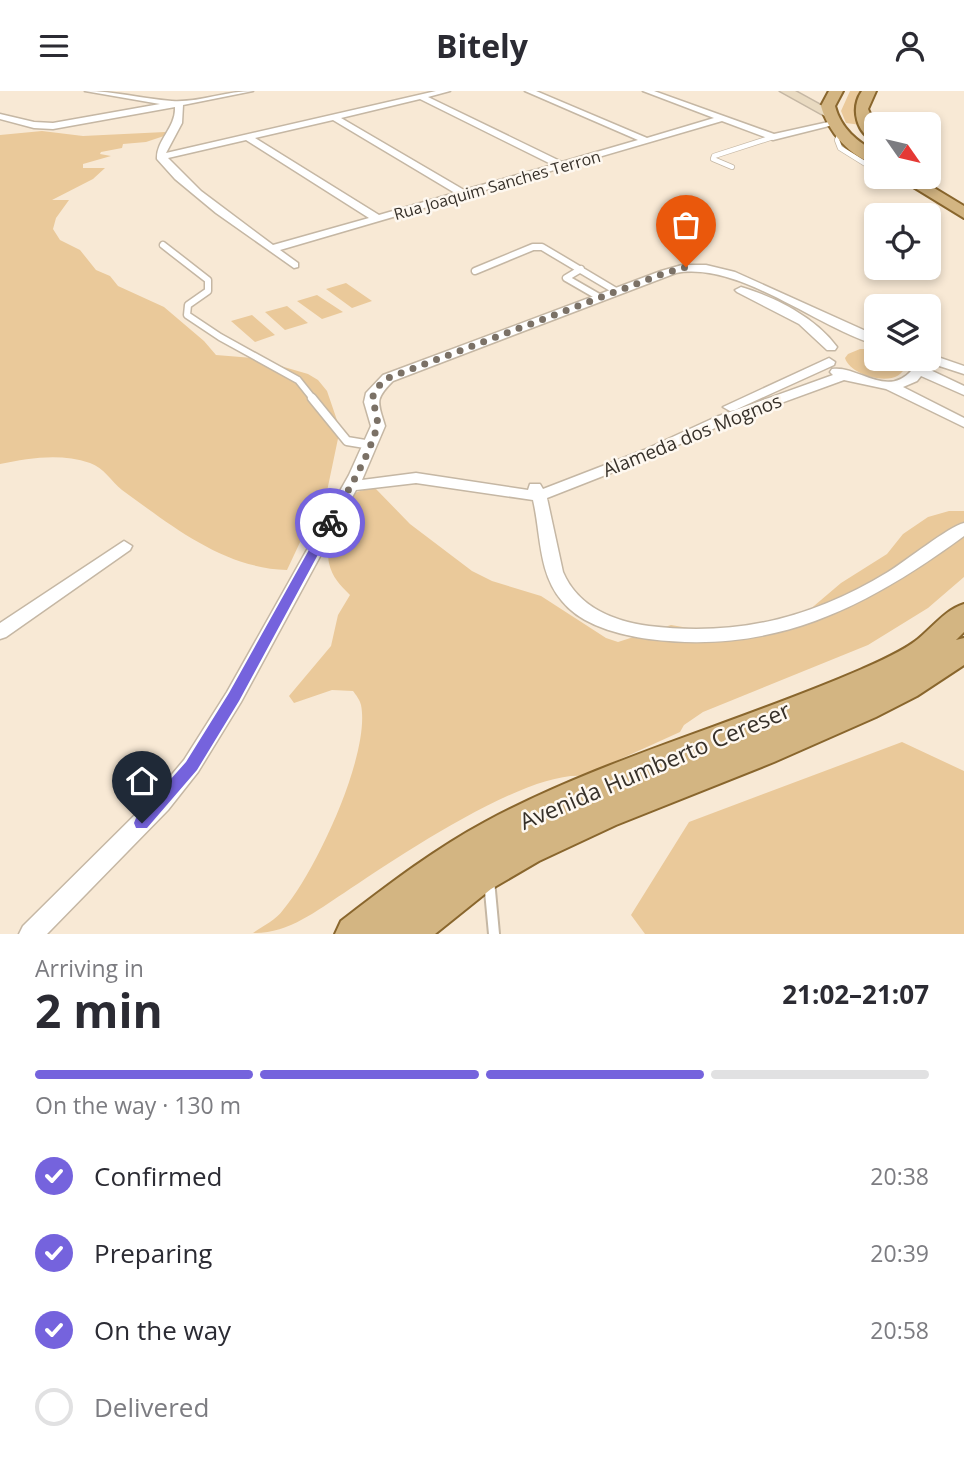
<!DOCTYPE html>
<html lang="en">
<head>
<meta charset="utf-8">
<style>
	body { margin:0; font-family:"Open Sans",sans-serif; background:#f7f7f7; color:#2b2b33; height:100vh; display:flex; flex-direction:column; font-size:26px; white-space:nowrap }
	* { box-sizing:border-box; margin:0 }
	p { font-size:23px; color:#7c7c81 }
	.icon { flex:none; width:38px; height:38px; fill:none; stroke:currentColor; stroke-width:2; stroke-linecap:round; stroke-linejoin:round }
	.map { position:relative; height:843px; overflow:hidden }
	.panel { display:flex; flex-direction:column; background:#fff; flex:1 }
	.panel>* { flex:none }
	.needle { width:46px; rotate:124deg }
	.fabs { position:absolute; left:864px; top:21px; display:grid; gap:14px }
	.fabs a { display:grid; place-items:center; width:77px; height:77px; border-radius:10px; background:#fff; box-shadow:0 4px 10px #0003; font-size:35px }
	.pin { position:absolute; display:grid; place-items:center; width:60px; height:60px; color:#fff; margin:-72px -30px; border-radius:50% 50% 50% 0; rotate:-45deg; box-shadow:0 0 7px #0007 }
	.pin .icon { rotate:45deg }
	.courier { position:absolute; display:grid; place-items:center; width:70px; height:70px; margin:-35px; border:5px solid #7563dd; border-radius:50%; background:#fff; color:#222; box-shadow:0 2px 9px #0007 }
	.summary em { font-style:normal; font-weight:700 }
	.summary div { display:flex; flex-direction:column-reverse }
	.summary { display:flex; align-items:center; justify-content:space-between; height:119px; padding:0 35px }
	h1 { font-size:46px; font-weight:700; line-height:52px }
	.bar { display:grid; grid-template-columns:repeat(4,1fr); gap:10px 7px; align-content:center; height:84px; padding:0 35px }
	.bar i { height:9px; border-radius:5px; background:#e1e1e2 }
	.bar .current { background:#7563dd }
	.bar p { grid-column:span 4 }
	ol { padding:0 35px; list-style:none }
	li { display:flex; align-items:center; gap:21px; height:77px }
	li p { margin-inline-start:auto }
	li .icon { padding:7px; border-radius:50%; background:#7563dd; color:#fff; stroke-width:4 }
	li:last-child { color:#7c7c81 }
	li i { width:38px; height:38px; border:4px solid #e1e1e2; border-radius:50% }
	header { display:flex; justify-content:space-between; align-items:center; height:91px; padding:0 35px; background:#fff; font-size:32px; font-weight:700 }
	.map>svg:first-child { display:block }
	.green { fill:#eac99a }
	.lines { fill:none; stroke-linecap:round; stroke-linejoin:round }
	.lane-far3-casing { stroke:#c5b7a4; stroke-width:6 }
	.lane-far2-casing { stroke:#c5b7a4; stroke-width:9 }
	.lane-far1-casing { stroke:#c5b7a4; stroke-width:11 }
	.lane-casing { stroke:#c5b7a4; stroke-width:14 }
	.street-casing { stroke:#c5b7a4; stroke-width:3 }
	.secondary-casing { stroke:#c5b7a4; stroke-width:3 }
	.primary-casing { stroke:#89662d; stroke-width:4 }
	.lane-far3 { stroke:#fff; stroke-width:4.5 }
	.lane-far2 { stroke:#fff; stroke-width:6 }
	.lane-far1 { stroke:#fff; stroke-width:8 }
	.lane { stroke:#fff; stroke-width:10 }
	.street { fill:#fff; fill-rule:evenodd }
	.secondary { fill:#e9dac1; fill-rule:evenodd }
	.primary { fill:#d3b582; fill-rule:evenodd }
	.route { fill:#7563dd }
	.done { stroke:#7b7166; stroke-width:7; stroke-dasharray:0 12.6 }
	.labels { text-anchor:middle; stroke-width:5; stroke-linejoin:round; paint-order:stroke }
	.far-street-label { font-size:16px; fill:#37312a; stroke:#fef8f0 }
	.street-label { font-size:19px; fill:#37312a; stroke:#fef8f0 }
	.near-street-label { font-size:23px; fill:#37312a; stroke:#fef8f0 }
</style>
</head>
<body>
<header><svg class="icon" aria-label="menu" viewBox="0 0 24 24"><path d="M4 6h16M4 12h16M4 18h16"/></svg>Bitely<svg class="icon" aria-label="person" viewBox="0 0 24 24"><circle cx="12" cy="8" r="4"/><path d="M4 21q1-7 8-7t8 7"/></svg></header>
<div class="map">
<svg width="964" height="843" viewBox="0 0 964 843">
	<rect width="100%" height="100%" fill="#f8e9d5"/>
	<path class="green" d="M850,0H863C856,13 854,20 861,34L846,32L841,20Z
		M42,40L83,45L165,41L167,44L146,51L123,53L122,57L101,61L100,63L111,65L83,73V77H105L93,88L52,109H69L56,127L53,138L60,149L80,159L96,179L110,185L118,195L164,216L204,250L216,264L253,267L308,283L318,289L327,300L340,338L326,405L311,419L302,447L287,479C223,477 172,435 122,399C111,390 104,377 90,372C60,362 30,367 0,373V44Z
		M346,192L372,210L352,217L326,198Z
		M317,204L343,221L322,228L297,210Z
		M287,215L308,232L285,239L265,221Z
		M252,224L275,244L255,251L231,230Z
		M860,258H877V268H900L905,274C902,298 851,287 845,267L848,263Z
		M375,397L410,433L472,480L492,490L541,505L606,547L618,551L671,534L741,546L801,526L841,492L887,463L903,443L928,426L949,420H964V486L928,517L868,554L703,621L684,634L680,641L583,685C524,680 395,768 344,802C316,820 288,843 253,842C263,835 276,829 283,819C315,782 371,663 361,614C360,609 356,604 353,600L332,599L294,612L289,605L331,555L338,524L350,504C340,494 332,486 329,472C327,465 330,457 331,450C336,420 341,400 375,397Z
		M902,651L964,680V843H645L631,824L689,731Z"/>
	<g class="lines">
		<defs>
			<path id="lane-far3" d="M840,43L837,49L840,57L877,80
				M732,76L713,68L714,65L773,46
				M890,86L914,93"/>
			<path id="lane-far2" d="M163,154L208,189V200L188,214L187,224L220,246L298,289L314,309
				M581,178L566,187L599,206
				M475,180L533,156H542L616,200"/>
			<path id="lane-far1" d="M312,307L347,350L371,354"/>
			<path id="lane" d="M489,789L494,843"/>
			<path id="street" d="M85,0C115,0 143,8 172,10C197,12 226,0 253,0L183,14L182,32L166,62L436,0H450L428,6L562,71L638,49L525,0H536L647,47L714,27L643,0H654L774,43L833,30L837,33L773,49L722,30L280,159L298,172V176L294,177L216,122L175,88L157,68C156,49 176,37 175,16L53,38L34,37L0,28V23L34,31L53,32L160,13ZM420,8L553,74L464,99L341,27ZM333,29L455,102L379,124L255,47ZM246,49L369,127L273,154L201,100L168,67Z
				M682,174H706L735,181L877,245V254C816,236 739,170 676,182L393,290C374,309 378,311 385,335L362,389L416,382L528,399L530,393H540L543,398L644,359L716,326L833,284L830,281L832,278C858,274 887,308 912,279L905,268H917L924,276L964,295V304L921,285L917,290L903,296L964,327V336L886,298L844,289L726,332L654,365L547,407L563,481C578,516 613,530 649,535C736,546 813,527 888,481C906,470 948,436 964,432V445C866,517 773,564 649,548C620,544 581,534 562,510C538,482 541,443 533,409L416,392L356,399L241,611L198,681L168,719L47,843H19L23,835L152,707L184,669L227,601L349,384L371,335L364,311L366,302L383,284L661,180Z
				M741,196C775,206 816,227 837,256L835,259H827L799,233L737,201L735,199Z
				M929,263L964,275V283L924,270L923,268H929Z
				M829,267L835,271L834,274L735,319L730,320L723,316Z
				M124,450L132,455L130,459L6,546L0,548V532Z"/>
			<path id="secondary" d="M780,0H795L835,22L825,25Z"/>
			<path id="primary" d="M829,0H843L835,15C841,38 857,50 877,62V74C850,66 828,41 821,15Z
				M862,0H876L868,18L877,38V51C856,44 850,17 862,0Z
				M897,86H916L964,115V127Z
				M964,513V541L956,549L964,547V574L917,605L876,626L774,671L616,734L539,770L491,798L435,843H335L341,830C388,794 433,759 485,731C604,667 738,632 862,578C880,570 903,560 918,548C933,536 945,519 964,513Z"/>
		</defs>
		<use href="#lane-far3" class="lane-far3-casing"/>
		<use href="#lane-far2" class="lane-far2-casing"/>
		<use href="#lane-far1" class="lane-far1-casing"/>
		<use href="#lane" class="lane-casing"/>
		<use href="#street" class="street-casing"/>
		<use href="#secondary" class="secondary-casing"/>
		<use href="#primary" class="primary-casing"/>
		<use href="#lane-far3" class="lane-far3"/>
		<use href="#lane-far2" class="lane-far2"/>
		<use href="#lane-far1" class="lane-far1"/>
		<use href="#lane" class="lane"/>
		<use href="#street" class="street"/>
		<use href="#secondary" class="secondary"/>
		<use href="#primary" class="primary"/>
	</g>
	<path class="route" d="M330,429L335,432L239,610L197,679L147,737H136L134,732L136,727L186,671L229,602L324,432Z"/>
	<g class="lines">
		<path class="done" d="M330,432C346,402 366,372 376,339C383,314 358,310 388,287L665,182L686,176"/>
	</g>
	<g class="labels">
		<g class="far-street-label">
			<text transform="translate(497 94) rotate(-16)" y="6">Rua Joaquim Sanches Terron</text>
		</g>
		<g class="street-label">
			<text transform="translate(692 344) rotate(-22)" y="7">Alameda dos Mognos</text>
		</g>
		<g class="near-street-label">
			<text transform="translate(655 675) rotate(-23)" y="8">Avenida Humberto Cereser</text>
		</g>
	</g>
</svg>
<div class="fabs">
<a><svg class="needle" viewBox="-14 -14 28 28"><path d="M0-13l5 13h-10z" fill="#e53935"/><path d="M0 13l5-13h-10z" fill="#7c7c81"/></svg></a>
<a><svg class="icon" aria-label="locate" viewBox="0 0 24 24"><circle cx="12" cy="12" r="6"/><path d="M12 2v4M12 18v4M2 12h4M18 12h4"/></svg></a>
<a><svg class="icon" aria-label="layers" viewBox="0 0 24 24"><path d="M12 4l9 5-9 5-9-5zM3 14l9 5 9-5"/></svg></a>
</div>
<div class="pin" style="left:686px;top:176px;background:#ea580c"><svg class="icon" aria-label="bag" viewBox="0 0 24 24"><path d="M5 8h14l-1 12H6zM9 8a3 3 0 0 1 6 0"/></svg></div>
<div class="pin" style="left:142px;top:732px;background:#1f2937"><svg class="icon" aria-label="home" viewBox="0 0 24 24"><path d="M3 11l9-7 9 7M6 9v11h12V9"/></svg></div>
<div class="courier" style="left:330px;top:432px"><svg class="icon" aria-label="bike" viewBox="0 0 24 24"><circle cx="6" cy="16" r="4"/><circle cx="18" cy="16" r="4"/><path d="M6 16l4-8h5l3 8M10 8l3 8H6M13 5h3"/></svg></div>
</div>
<section class="panel">
<div class="summary"><div><h1>2 min</h1><p>Arriving in</p></div><em>21:02–21:07</em></div>
<div class="bar"><i class="current"></i><i class="current"></i><i class="current"></i><i></i><p>On the way · 130 m</p></div>
<ol>
<li><svg class="icon" aria-label="check" viewBox="0 0 24 24"><path d="M5 12l5 5 9-10"/></svg>Confirmed<p>20:38</p></li>
<li><svg class="icon" aria-label="check" viewBox="0 0 24 24"><path d="M5 12l5 5 9-10"/></svg>Preparing<p>20:39</p></li>
<li><svg class="icon" aria-label="check" viewBox="0 0 24 24"><path d="M5 12l5 5 9-10"/></svg>On the way<p>20:58</p></li>
<li><i></i>Delivered</li>
</ol>
</section>
</body>
</html>
